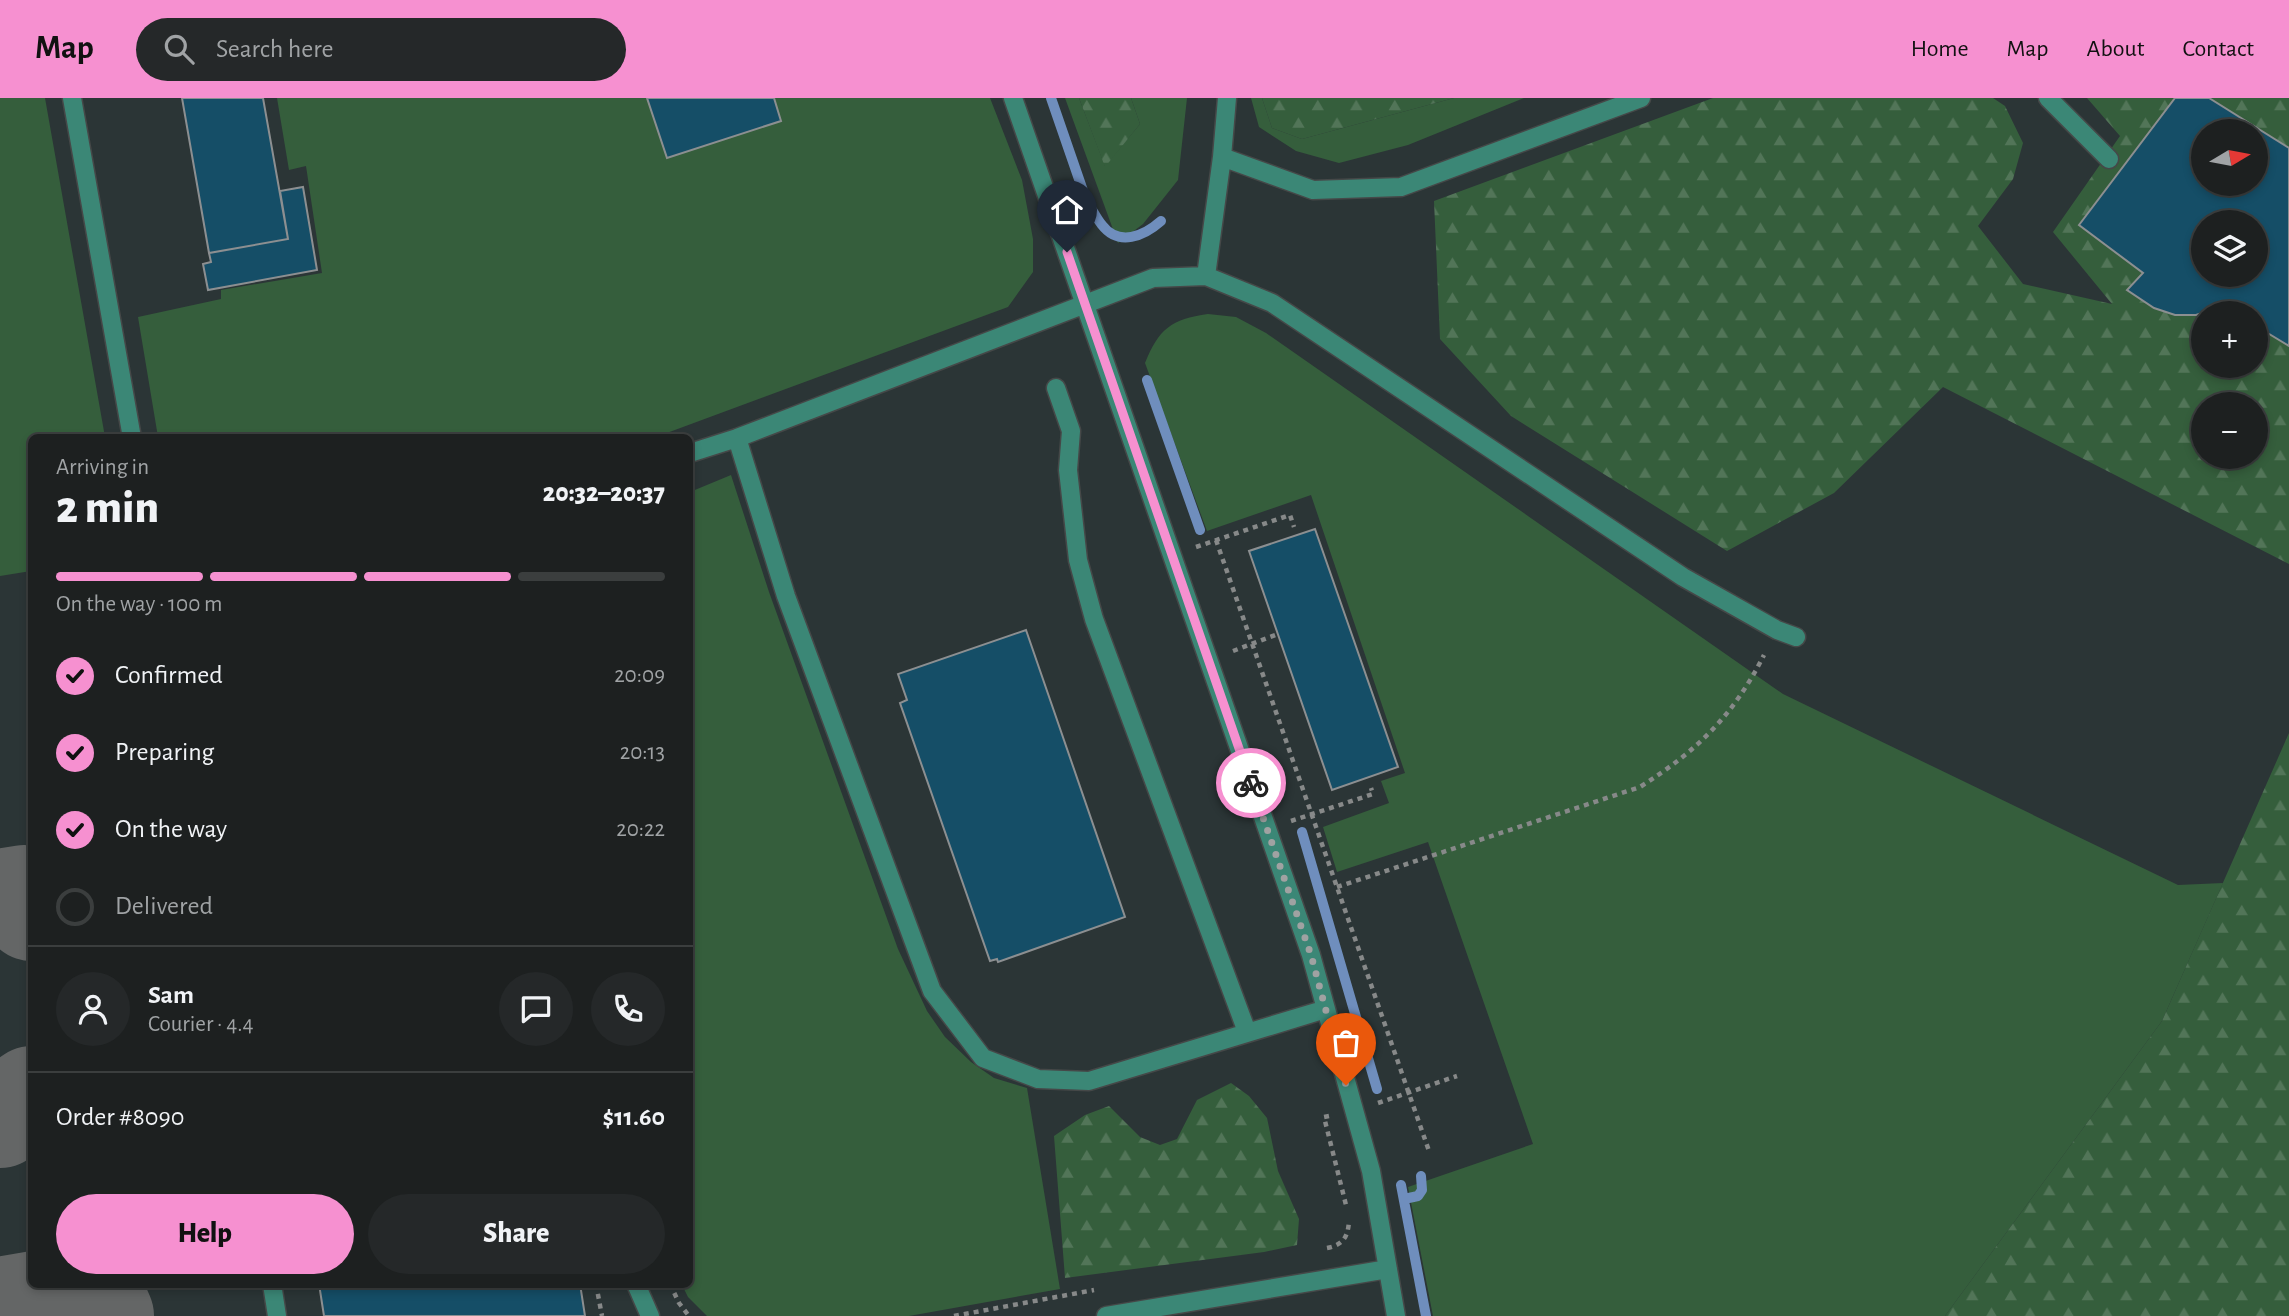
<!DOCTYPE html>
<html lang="en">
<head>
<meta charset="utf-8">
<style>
	body { margin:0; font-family:"Alegreya Sans",sans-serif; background:#252829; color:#f1f3f6; height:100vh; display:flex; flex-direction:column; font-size:26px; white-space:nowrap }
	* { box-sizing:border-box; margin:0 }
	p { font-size:23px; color:#a0a3a5 }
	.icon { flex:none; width:38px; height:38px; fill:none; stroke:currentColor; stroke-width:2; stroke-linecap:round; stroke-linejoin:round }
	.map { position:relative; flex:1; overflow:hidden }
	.details { position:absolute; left:28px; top:336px; width:665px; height:854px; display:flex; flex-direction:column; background:#1d2020; border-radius:10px; box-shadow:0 4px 10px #0003,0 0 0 2px #3b3e3e }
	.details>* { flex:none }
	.needle { width:46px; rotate:80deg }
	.tools { position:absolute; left:2191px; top:21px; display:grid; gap:14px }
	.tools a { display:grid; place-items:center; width:77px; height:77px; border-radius:50%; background:#1d2020; box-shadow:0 4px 10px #0003,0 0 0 2px #3b3e3e; font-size:35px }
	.pin { position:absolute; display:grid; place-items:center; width:60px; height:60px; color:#fff; margin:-72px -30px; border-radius:50% 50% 50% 0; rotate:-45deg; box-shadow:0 0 7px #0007 }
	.pin .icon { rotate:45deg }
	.courier { position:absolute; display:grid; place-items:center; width:70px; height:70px; margin:-35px; border:5px solid #f690d0; border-radius:50%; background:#fff; color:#222; box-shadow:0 2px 9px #0007 }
	.overview em { font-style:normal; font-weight:800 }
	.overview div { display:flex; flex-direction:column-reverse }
	.overview { display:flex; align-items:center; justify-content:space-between; height:119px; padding:0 28px }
	h1 { font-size:46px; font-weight:800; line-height:52px }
	.bar { display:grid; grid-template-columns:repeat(4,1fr); gap:10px 7px; align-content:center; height:84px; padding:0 28px }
	.bar i { height:9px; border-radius:5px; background:#3b3e3e }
	.bar .on { background:#f690d0 }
	.bar p { grid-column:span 4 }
	.line { display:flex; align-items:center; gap:18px; padding:0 28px; border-top:2px solid #3b3e3e }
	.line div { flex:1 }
	.round { display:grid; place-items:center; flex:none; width:74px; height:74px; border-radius:37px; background:#252829 }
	ol { padding:0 28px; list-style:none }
	li { display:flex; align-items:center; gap:21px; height:77px }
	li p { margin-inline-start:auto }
	li .icon { padding:7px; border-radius:50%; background:#f690d0; color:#111; stroke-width:4 }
	li:last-child { color:#a0a3a5 }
	li i { width:38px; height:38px; border:4px solid #3b3e3e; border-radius:50% }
	.button { display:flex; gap:14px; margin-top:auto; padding:14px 28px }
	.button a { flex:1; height:80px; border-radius:42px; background:#f690d0; color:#111; font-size:28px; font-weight:800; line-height:80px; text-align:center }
	.button a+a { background:#252829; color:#f1f3f6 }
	header { display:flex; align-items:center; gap:42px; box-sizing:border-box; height:98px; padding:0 35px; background:#f690d0; color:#111 }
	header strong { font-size:33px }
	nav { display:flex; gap:38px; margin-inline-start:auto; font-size:24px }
	.search { width:490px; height:63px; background:#252829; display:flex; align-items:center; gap:18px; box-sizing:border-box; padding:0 24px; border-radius:38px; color:#a0a3a5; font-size:26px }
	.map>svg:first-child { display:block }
	.built { fill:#2b3536; fill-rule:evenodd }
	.green { fill:#355e3c }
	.forest { fill:url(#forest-firs); fill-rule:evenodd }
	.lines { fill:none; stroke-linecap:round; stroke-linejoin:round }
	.stream { stroke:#6f8ebd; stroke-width:10 }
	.taxiway { stroke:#646666; stroke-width:100 }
	.building { fill:#154e67; stroke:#8c8f91; stroke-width:2; fill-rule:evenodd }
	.minor-casing { stroke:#454848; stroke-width:21 }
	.path { stroke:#878989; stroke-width:4.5; stroke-dasharray:5 5; stroke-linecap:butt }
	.minor { stroke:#3b8776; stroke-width:18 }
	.done { stroke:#a0a2a2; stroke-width:7; stroke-dasharray:0 12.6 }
	.route { stroke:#f690d0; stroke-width:9 }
</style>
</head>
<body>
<header>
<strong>Map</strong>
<div class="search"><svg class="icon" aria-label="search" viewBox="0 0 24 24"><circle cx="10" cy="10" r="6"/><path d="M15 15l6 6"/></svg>Search here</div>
<nav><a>Home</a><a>Map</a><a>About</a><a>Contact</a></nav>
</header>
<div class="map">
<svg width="2289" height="1218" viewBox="0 0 2289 1218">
	<defs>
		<pattern id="forest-firs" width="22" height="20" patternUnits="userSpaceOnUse" patternTransform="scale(1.75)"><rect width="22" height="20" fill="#355e3c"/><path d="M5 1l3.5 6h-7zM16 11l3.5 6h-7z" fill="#527558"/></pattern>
	</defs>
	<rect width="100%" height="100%" fill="#272a2a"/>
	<path class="built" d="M0,0H2289V1218H0ZM2203,33H2256V86H2203ZM2203,124H2256V177H2203ZM2203,215H2256V268H2203ZM2203,306H2256V359H2203ZM32,340H690V1186H32Z"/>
	<path class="green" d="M0,0H45L105,339L32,340L31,473L0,478Z
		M277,0H990L1022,82L1033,141V174L1008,209L656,339H158L138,219L221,201V192L322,175L306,68L289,72Z
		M1065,0H1079L1105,68L1140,26L1131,0H1187L1178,82L1143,126L1118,145Z
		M1251,0H1262L1272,30L1302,41L1454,0H1524L1408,47L1339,65L1296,53L1259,29Z
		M1208,216L1236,219L1266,235L1783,596L2178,787L2223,785L2162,923L1945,1218H1433L1408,1089L1533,1046L1428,744L1337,774L1323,729L1389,705L1381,683L1405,675L1311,397L1207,433L1145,265C1159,231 1171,221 1208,216Z
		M731,377L769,494L898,851L927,913L945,939L971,964L994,980L1027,990L1060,1191L909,1218H707L688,1199L682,1187L690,1186V394Z"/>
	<path class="forest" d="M1079,0H1131L1140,26L1105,69Z
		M1262,0H1454L1302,41L1272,30Z
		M1713,0H1993L2005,8L2023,45L2013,81L1978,128L2023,186L2112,206L2053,134L2120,38L2087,0H2289V466L1943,289L1834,395L1727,453L1511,318L1440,241L1434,103ZM2203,33H2256V86H2203ZM2203,124H2256V177H2203ZM2203,215H2256V268H2203ZM2203,306H2256V359H2203Z
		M2289,635V1218H1945L2162,923Z
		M1231,985L1249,998L1267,1020L1278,1073L1299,1121L1297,1147L1264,1154L1065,1180L1054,1038L1085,1017L1109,1008L1140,1039L1160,1047L1177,1041L1197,1002Z"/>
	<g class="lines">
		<path class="stream" d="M1051,0L1090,113
			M1089,108C1094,114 1097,121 1102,127C1119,149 1144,138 1161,123
			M1147,282L1200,432
			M1302,734L1377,991
			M1401,1087L1426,1218
			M1404,1101L1418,1098L1422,1092L1421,1078"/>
		<path class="taxiway" d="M0,801L24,797L32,813
			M0,1020L32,998
			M0,1209L93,1193L104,1218"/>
	</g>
	<path class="building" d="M182,0H263L288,141L209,155Z
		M647,0H774L781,23L667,60Z
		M2175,0H2209L2289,50V248L2256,228V215H2234L2217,210L2196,217H2175L2154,210L2127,192L2143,175L2079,127ZM2203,33H2256V86H2203ZM2203,124H2256V177H2203Z
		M303,89L317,172L208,192L203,166L211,164L209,155L288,141L280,93Z
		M1315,431L1398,669L1332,692L1249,453Z
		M1026,532L1125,819L998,864L997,861L990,863L900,605L907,602L898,576Z
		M319,1186H580L585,1218H324Z"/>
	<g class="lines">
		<defs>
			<path id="minor" d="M72,0L132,340
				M1013,0L1311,857L1371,1073L1396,1218
				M2048,0L2109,61
				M1222,59L1313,92L1401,89L1641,0
				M1206,178L1222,59L1227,0
				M1056,290L1071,333L1068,372L1078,462L1094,521L1247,934
				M737,340L786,498L932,893L983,960L1038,981L1089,983L1326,911
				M690,355L737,340L1153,180L1206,178L1272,205L1683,479L1777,532L1796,539
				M272,1186L277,1218
				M636,1186L650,1218
				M1106,1218L1388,1171"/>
		</defs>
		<use href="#minor" class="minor-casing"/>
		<path class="path" d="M1216,442L1429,1053
			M1196,449L1290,417L1294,429
			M1233,553L1278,536
			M1291,723L1373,696L1371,690
			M1337,789L1640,689C1698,652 1733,618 1764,557
			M1378,1005L1457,978
			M1329,1018L1324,1019L1347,1111
			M1327,1150C1343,1147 1348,1139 1349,1123
			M596,1186L602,1218
			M670,1186L679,1205L689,1218
			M954,1218L1094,1192"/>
		<use href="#minor" class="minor"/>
	</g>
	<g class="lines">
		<path class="done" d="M1251,685L1311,857L1346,987"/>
		<path class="route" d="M1067,154L1251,685"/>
	</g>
</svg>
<div class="tools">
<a><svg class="needle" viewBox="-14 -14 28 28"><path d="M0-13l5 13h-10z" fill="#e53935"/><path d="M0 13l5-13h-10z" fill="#a0a3a5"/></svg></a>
<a><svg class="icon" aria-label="layers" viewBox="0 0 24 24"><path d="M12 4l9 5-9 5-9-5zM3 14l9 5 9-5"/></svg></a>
<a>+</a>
<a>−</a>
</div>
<div class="pin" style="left:1346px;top:987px;background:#ea580c"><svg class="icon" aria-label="bag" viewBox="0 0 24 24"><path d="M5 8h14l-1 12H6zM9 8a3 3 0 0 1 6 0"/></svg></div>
<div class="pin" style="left:1067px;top:154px;background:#1f2937"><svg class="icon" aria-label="home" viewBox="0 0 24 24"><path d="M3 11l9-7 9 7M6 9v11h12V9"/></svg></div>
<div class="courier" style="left:1251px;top:685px"><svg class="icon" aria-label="bike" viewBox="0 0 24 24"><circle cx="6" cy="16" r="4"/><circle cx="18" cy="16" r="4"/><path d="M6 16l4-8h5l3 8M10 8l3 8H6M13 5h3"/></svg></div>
<section class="details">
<div class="overview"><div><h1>2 min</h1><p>Arriving in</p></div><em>20:32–20:37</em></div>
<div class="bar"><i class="on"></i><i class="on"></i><i class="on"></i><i></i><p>On the way · 100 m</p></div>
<ol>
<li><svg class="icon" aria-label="check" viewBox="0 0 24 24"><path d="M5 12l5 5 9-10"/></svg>Confirmed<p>20:09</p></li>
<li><svg class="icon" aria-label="check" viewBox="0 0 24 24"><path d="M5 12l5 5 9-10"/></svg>Preparing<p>20:13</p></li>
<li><svg class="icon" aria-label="check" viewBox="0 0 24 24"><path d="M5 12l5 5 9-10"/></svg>On the way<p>20:22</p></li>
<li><i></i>Delivered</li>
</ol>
<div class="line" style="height:126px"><a class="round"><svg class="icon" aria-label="person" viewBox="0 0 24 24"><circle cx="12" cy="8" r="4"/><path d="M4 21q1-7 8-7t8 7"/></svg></a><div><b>Sam</b><p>Courier · 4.4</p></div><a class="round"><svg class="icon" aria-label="chat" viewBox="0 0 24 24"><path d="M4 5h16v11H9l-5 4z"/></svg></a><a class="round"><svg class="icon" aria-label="phone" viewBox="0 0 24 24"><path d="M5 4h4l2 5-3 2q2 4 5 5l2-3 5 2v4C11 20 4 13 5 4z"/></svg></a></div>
<div class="line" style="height:91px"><div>Order #8090</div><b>$11.60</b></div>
<div class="button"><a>Help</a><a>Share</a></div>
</section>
</div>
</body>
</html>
